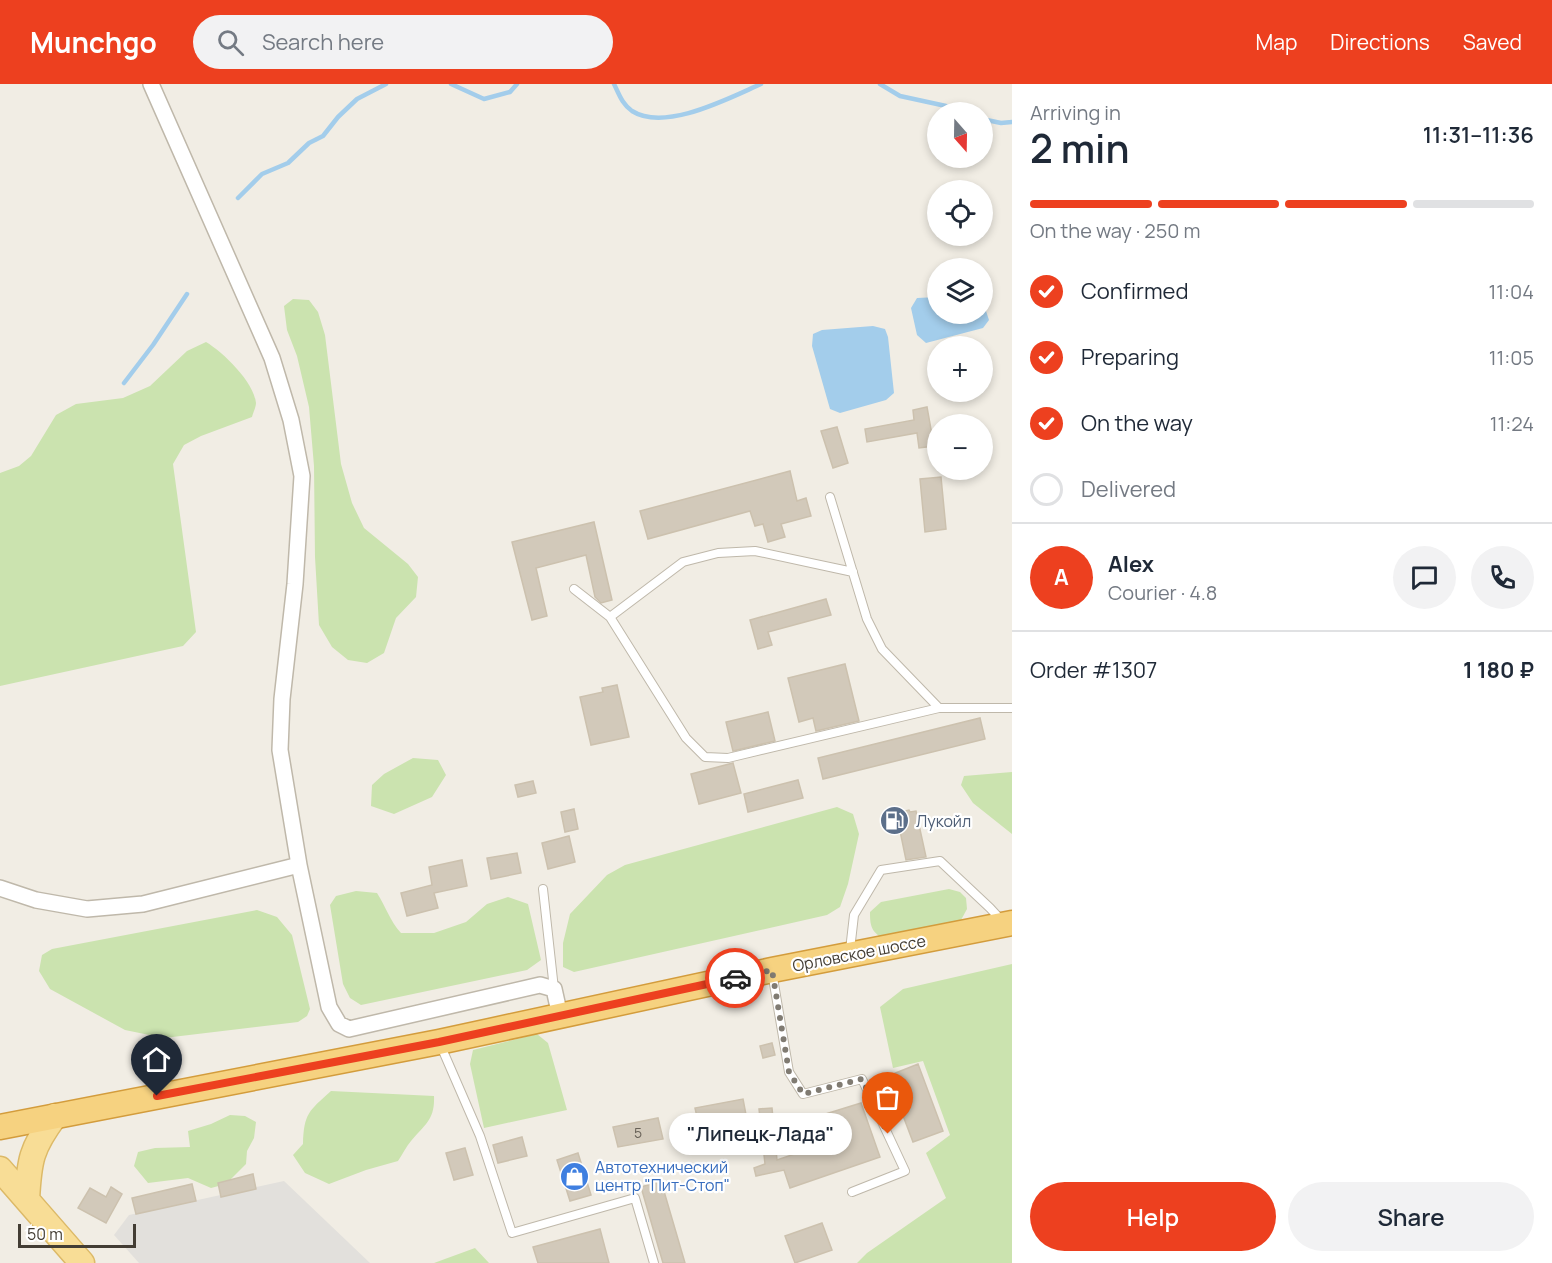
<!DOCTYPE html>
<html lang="en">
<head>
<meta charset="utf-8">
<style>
	body { margin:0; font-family:Manrope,sans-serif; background:#f2f2f3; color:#1f2937; height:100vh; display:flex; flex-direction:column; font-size:22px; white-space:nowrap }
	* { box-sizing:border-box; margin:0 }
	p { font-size:20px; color:#747a83 }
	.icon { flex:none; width:33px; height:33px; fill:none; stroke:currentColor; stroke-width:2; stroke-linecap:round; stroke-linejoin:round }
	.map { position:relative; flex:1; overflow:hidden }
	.details { display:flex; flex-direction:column; background:#fff; width:540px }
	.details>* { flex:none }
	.needle { width:39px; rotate:160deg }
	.controls { position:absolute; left:927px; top:18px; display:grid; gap:12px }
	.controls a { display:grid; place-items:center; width:66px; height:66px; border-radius:50%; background:#fff; box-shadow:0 3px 9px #0003; font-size:30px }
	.scale { position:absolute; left:18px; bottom:15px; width:118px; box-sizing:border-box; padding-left:6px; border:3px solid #433d34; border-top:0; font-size:16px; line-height:21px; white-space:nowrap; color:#433d34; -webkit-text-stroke:4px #fff; paint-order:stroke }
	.pin { position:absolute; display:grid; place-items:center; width:51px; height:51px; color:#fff; margin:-62px -26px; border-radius:50% 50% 50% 0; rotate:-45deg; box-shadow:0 0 6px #0007 }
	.pin .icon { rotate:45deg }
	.courier { position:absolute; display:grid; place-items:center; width:60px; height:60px; margin:-30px; border:4px solid #ed401f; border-radius:50%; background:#fff; color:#222; box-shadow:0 2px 8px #0007 }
	.bubble { position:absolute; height:42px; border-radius:21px; background:#fff; box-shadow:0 3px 9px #0003; font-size:20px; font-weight:600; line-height:42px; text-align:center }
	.headline em { font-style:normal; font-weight:600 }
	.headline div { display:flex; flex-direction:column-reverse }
	.headline { display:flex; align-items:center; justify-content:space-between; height:102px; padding:0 18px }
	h1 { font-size:39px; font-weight:600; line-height:45px }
	.bar { display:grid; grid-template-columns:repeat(4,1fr); gap:9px 6px; align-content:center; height:72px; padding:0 18px }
	.bar i { height:8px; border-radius:4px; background:#e0e1e3 }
	.bar .selected { background:#ed401f }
	.bar p { grid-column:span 4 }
	.line { display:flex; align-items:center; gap:15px; padding:0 18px; border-top:2px solid #e0e1e3 }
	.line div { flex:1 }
	.round { display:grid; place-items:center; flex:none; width:63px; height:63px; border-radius:32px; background:#f2f2f3 }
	ol { padding:0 18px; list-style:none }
	li { display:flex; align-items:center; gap:18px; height:66px }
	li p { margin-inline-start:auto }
	li .icon { padding:6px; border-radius:50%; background:#ed401f; color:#fff; stroke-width:4 }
	li:last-child { color:#747a83 }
	li i { width:33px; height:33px; border:3px solid #e0e1e3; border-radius:50% }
	.primary-button { display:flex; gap:12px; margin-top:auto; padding:12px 18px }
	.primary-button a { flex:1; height:69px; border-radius:36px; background:#ed401f; color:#fff; font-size:24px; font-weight:600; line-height:69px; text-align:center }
	.primary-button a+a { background:#f2f2f3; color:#1f2937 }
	header { display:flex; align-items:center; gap:36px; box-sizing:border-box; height:84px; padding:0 30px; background:#ed401f; color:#fff }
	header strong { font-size:28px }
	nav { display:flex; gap:33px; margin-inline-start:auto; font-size:21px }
	.search { width:420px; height:54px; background:#f2f2f3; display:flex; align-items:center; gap:15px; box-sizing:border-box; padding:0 21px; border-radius:33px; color:#747a83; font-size:22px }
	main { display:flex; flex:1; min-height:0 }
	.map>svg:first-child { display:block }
	.green { fill:#cbe3af }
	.parking { fill:#e2e0dc }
	.water { fill:#a3cdeb }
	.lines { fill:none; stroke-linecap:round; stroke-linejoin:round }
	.stream { stroke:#a3cdeb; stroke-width:4.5 }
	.building { fill:#d2c9ba; stroke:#ccc1ae; stroke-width:1.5 }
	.service-casing { stroke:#bfb8aa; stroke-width:10 }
	.minor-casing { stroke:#bfb8aa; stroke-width:18 }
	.primary-casing { stroke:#dcb967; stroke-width:27 }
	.trunk-casing { stroke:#d39c3c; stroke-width:27 }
	.service { stroke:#fff; stroke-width:8 }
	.minor { stroke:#fff; stroke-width:15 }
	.primary { stroke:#f8dd96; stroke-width:24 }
	.trunk { stroke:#f6d280; stroke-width:24 }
	.done { stroke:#807b72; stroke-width:6; stroke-dasharray:0 10.8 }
	.route { stroke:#ed401f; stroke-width:8 }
	.labels { text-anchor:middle; stroke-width:4.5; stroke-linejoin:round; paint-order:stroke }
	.number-label { font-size:14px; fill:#676056 }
	.service-label { font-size:16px; fill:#4e5e75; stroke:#fff; text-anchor:start }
	.street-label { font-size:16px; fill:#433d34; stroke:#fff }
	.shop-label { font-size:16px; fill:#366cbe; stroke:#fff; text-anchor:start }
</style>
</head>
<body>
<header>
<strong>Munchgo</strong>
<div class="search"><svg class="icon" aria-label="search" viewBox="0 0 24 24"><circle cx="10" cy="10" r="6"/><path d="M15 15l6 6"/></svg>Search here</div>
<nav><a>Map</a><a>Directions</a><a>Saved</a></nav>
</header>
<main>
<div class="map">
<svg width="1012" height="1179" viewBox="0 0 1012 1179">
	<rect width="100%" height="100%" fill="#f1ede4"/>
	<path class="green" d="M293,215L309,216L318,228L325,251L341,380L352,419L364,444L408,480L418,493L416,513L396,534L384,569L367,579L348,576L332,563L319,541L315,473L314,382L309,323L297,272L287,246L284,222Z
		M206,258C223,268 254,298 256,319C256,323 253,329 252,333L201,352L184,361L173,380L196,548L183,562L0,602V389L19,382L31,372L56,331L76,320L123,314L150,302L187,267Z
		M413,674L438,676L446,691L432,713L394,730L371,722L372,701L384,690Z
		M1012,688V750L973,719L961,701L964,692Z
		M837,723L853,730L859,750L848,800L840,823L827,831L574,888L563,883V859L570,830L607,791L625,781Z
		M949,805L960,808L966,814L967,825L961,836L882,854C871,847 870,841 870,828L881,818Z
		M356,807L377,809C386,823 390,837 401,849H434L466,838L487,820L508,813L528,820L541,876L527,886L361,921L350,914L343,900L330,821L336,812Z
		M257,826L277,833L292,851L310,925L307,932L298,938L164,954L125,946L50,905L39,887L42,871L52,865Z
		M1012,880V1179H857L867,1169L946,1114L926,1069L950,1051L923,977L893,984L880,923L903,905Z
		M537,950L548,959L567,1026L484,1044L470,980L473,966Z
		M331,1007L434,1012C435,1036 425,1040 411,1057C406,1063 402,1071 398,1077L366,1086L329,1100L305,1089L293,1071L303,1060C304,1029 309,1027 331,1007Z
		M230,1031L245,1032L256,1038L254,1054L247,1067L246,1080L226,1100L211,1104L188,1094L148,1099L134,1082L138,1068L155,1064L190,1063L188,1047L211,1040Z
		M475,1164L489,1179H434Z"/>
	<path class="parking" d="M284,1097L370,1179H139L114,1151L129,1131Z"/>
	<path class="water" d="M937,213L938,230H982L983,218L989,236L983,244L926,259L917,251L911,224L917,214Z
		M873,242L885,245L888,253L894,309L886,316L840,329L830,325L812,262L813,250L822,246Z"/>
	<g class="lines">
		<path class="stream" d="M451,0L484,15L510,8L517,0
			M614,0C619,10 622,20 632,27C665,48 729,14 761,0
			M880,0L900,12L946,22L963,28
			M982,35L1001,39L1012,38
			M238,114L262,90L288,79L309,59L323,52L338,33L357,15L386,0
			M124,299L153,261L187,210"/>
	</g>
	<path class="building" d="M927,323L934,362L919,364L917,349L867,358L865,345L914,336L913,326Z
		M837,343L848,379L833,384L821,347Z
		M790,387L797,417L806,414L811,432L781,440L785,453L768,458L763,440L755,442L750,427L648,455L640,427Z
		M941,393L946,445L925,448L920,395Z
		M594,438L612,516L601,519L595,513L586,471L536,484L547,532L532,536L512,458Z
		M826,515L831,531L768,548L772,561L758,565L750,536Z
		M845,580L859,637L816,647L813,634L799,638L788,594Z
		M617,601L629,653L591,661L580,613L603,608L602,604Z
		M768,628L775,657L733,667L726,638Z
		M980,634L985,655L823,695L818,674Z
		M733,679L741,709L699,720L691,690Z
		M798,696L803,714L748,728L744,710Z
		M533,697L536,709L518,713L515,701Z
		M574,725L578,745L565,748L561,728Z
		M909,726L910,728L916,727L926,773L906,776L899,742L894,743L891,730Z
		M569,752L575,778L548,785L542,759Z
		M517,769L521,789L491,795L487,774Z
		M462,776L467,802L434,809L438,824L407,832L401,809L432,801L429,783Z
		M772,959L775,971L763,974L760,962Z
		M918,980L943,1047L913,1058L888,992Z
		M743,1015L747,1036L700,1046L695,1024Z
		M861,1019L880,1073L790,1104L784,1086L756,1092L754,1084L765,1080L759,1025L772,1024L777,1076L827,1059L819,1032Z
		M658,1034L663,1055L618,1063L613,1043Z
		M522,1053L527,1072L498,1079L493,1061Z
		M465,1064L473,1091L454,1096L446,1069Z
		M578,1069L591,1111L570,1117L557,1076Z
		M253,1090L256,1105L221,1113L218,1099Z
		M661,1097L685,1179H663L641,1103Z
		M192,1100L196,1117L136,1130L132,1114Z
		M111,1103L122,1110L106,1139L78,1124L90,1104L106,1113Z
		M822,1139L832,1166L795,1179L785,1152Z
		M600,1145L609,1179H538L533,1163Z"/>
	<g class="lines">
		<defs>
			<path id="service" d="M830,413L867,535L882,565L939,624H1012
				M574,505L610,533L686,654L705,673L728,674L939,624
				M610,533L683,478L718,469L755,467L853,488
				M543,805L554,905
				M850,866L854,831L881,786L940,777L990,824L1002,837
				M772,888L789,988L803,1010L862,995L905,1087L852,1108
				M440,960L480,1052L512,1149L635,1114L654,1179"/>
			<path id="minor" d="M151,0L272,274L291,336L302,392L295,500L282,615L280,666L299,781
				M0,804L36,816L87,825L143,820L299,781L329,923L339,940L349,945L540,901L554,905L560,932"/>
			<path id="primary" d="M0,1085L82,1179
				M27,1116C29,1077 31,1064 55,1032"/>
			<path id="trunk" d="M0,1043L439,958L772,886L1012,839"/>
		</defs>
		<use href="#service" class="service-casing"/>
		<use href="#minor" class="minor-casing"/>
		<use href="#primary" class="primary-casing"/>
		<use href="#trunk" class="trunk-casing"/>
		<use href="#service" class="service"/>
		<use href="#minor" class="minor"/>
		<use href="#primary" class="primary"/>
		<use href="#trunk" class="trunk"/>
	</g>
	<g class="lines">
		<path class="done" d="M735,894L772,886L789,988L803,1010L862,995L888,1050"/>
		<path class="route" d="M157,1012L439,958L735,894"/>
	</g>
	<defs>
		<symbol id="fuel-disc" viewBox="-11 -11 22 22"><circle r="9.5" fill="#5c6f8a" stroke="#fff"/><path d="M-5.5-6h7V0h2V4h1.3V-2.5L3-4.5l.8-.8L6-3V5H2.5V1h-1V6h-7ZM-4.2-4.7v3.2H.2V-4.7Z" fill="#fff"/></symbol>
		<symbol id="shop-disc" viewBox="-11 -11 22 22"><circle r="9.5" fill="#3f7fe0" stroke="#fff"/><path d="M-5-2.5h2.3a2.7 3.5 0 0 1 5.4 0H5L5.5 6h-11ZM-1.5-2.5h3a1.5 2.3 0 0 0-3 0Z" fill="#fff"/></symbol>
	</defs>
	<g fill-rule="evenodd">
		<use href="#fuel-disc" x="878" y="720" width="33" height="33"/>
		<use href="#shop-disc" x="558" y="1076" width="33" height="33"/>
	</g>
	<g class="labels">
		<g class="number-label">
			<text x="638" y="1054">5</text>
		</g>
		<g class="service-label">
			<text x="916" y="743">Лукойл</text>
		</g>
		<g class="street-label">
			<text transform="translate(859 869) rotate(-11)" y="6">Орловское шоссе</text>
		</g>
		<g class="shop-label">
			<text x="595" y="1089">Автотехнический<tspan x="595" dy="18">центр "Пит-Стоп"</tspan></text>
		</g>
	</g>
</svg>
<div class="controls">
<a><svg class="needle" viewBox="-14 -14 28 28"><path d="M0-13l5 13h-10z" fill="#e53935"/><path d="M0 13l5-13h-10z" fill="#747a83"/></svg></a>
<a><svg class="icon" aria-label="locate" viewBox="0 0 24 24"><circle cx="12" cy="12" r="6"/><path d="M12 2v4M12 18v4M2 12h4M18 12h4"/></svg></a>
<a><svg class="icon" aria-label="layers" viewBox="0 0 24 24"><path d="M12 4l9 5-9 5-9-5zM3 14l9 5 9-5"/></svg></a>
<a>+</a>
<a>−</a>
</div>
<div class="scale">50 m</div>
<div class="pin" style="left:888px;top:1050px;background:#ea580c"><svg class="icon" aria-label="bag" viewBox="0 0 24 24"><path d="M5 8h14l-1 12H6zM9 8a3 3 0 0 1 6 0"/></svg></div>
<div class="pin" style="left:157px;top:1012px;background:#1f2937"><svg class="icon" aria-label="home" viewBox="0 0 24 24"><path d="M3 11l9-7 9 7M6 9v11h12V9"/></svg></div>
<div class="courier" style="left:735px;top:894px"><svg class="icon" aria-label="car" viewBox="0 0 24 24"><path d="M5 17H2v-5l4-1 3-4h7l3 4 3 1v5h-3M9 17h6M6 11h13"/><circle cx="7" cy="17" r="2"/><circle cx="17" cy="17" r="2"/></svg></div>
<div class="bubble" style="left:669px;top:1029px;width:183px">&quot;Липецк-Лада&quot;</div>
</div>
<section class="details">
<div class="headline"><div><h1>2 min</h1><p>Arriving in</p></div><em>11:31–11:36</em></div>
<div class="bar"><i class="selected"></i><i class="selected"></i><i class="selected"></i><i></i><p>On the way · 250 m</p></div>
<ol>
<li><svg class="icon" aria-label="check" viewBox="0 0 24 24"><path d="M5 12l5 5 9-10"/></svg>Confirmed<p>11:04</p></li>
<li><svg class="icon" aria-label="check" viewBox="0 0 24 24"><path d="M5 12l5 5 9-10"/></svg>Preparing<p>11:05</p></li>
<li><svg class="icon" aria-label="check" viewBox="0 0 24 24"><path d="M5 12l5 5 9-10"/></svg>On the way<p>11:24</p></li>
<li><i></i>Delivered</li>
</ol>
<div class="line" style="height:108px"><b class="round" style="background:#ed401f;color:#fff">A</b><div><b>Alex</b><p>Courier · 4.8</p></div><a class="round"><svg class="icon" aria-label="chat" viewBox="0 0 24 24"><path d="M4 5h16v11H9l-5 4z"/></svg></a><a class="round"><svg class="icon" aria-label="phone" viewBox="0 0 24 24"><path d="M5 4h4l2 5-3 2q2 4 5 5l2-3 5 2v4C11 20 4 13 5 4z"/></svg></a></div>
<div class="line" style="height:78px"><div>Order #1307</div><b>1 180 ₽</b></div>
<div class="primary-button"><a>Help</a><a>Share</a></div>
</section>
</main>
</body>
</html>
